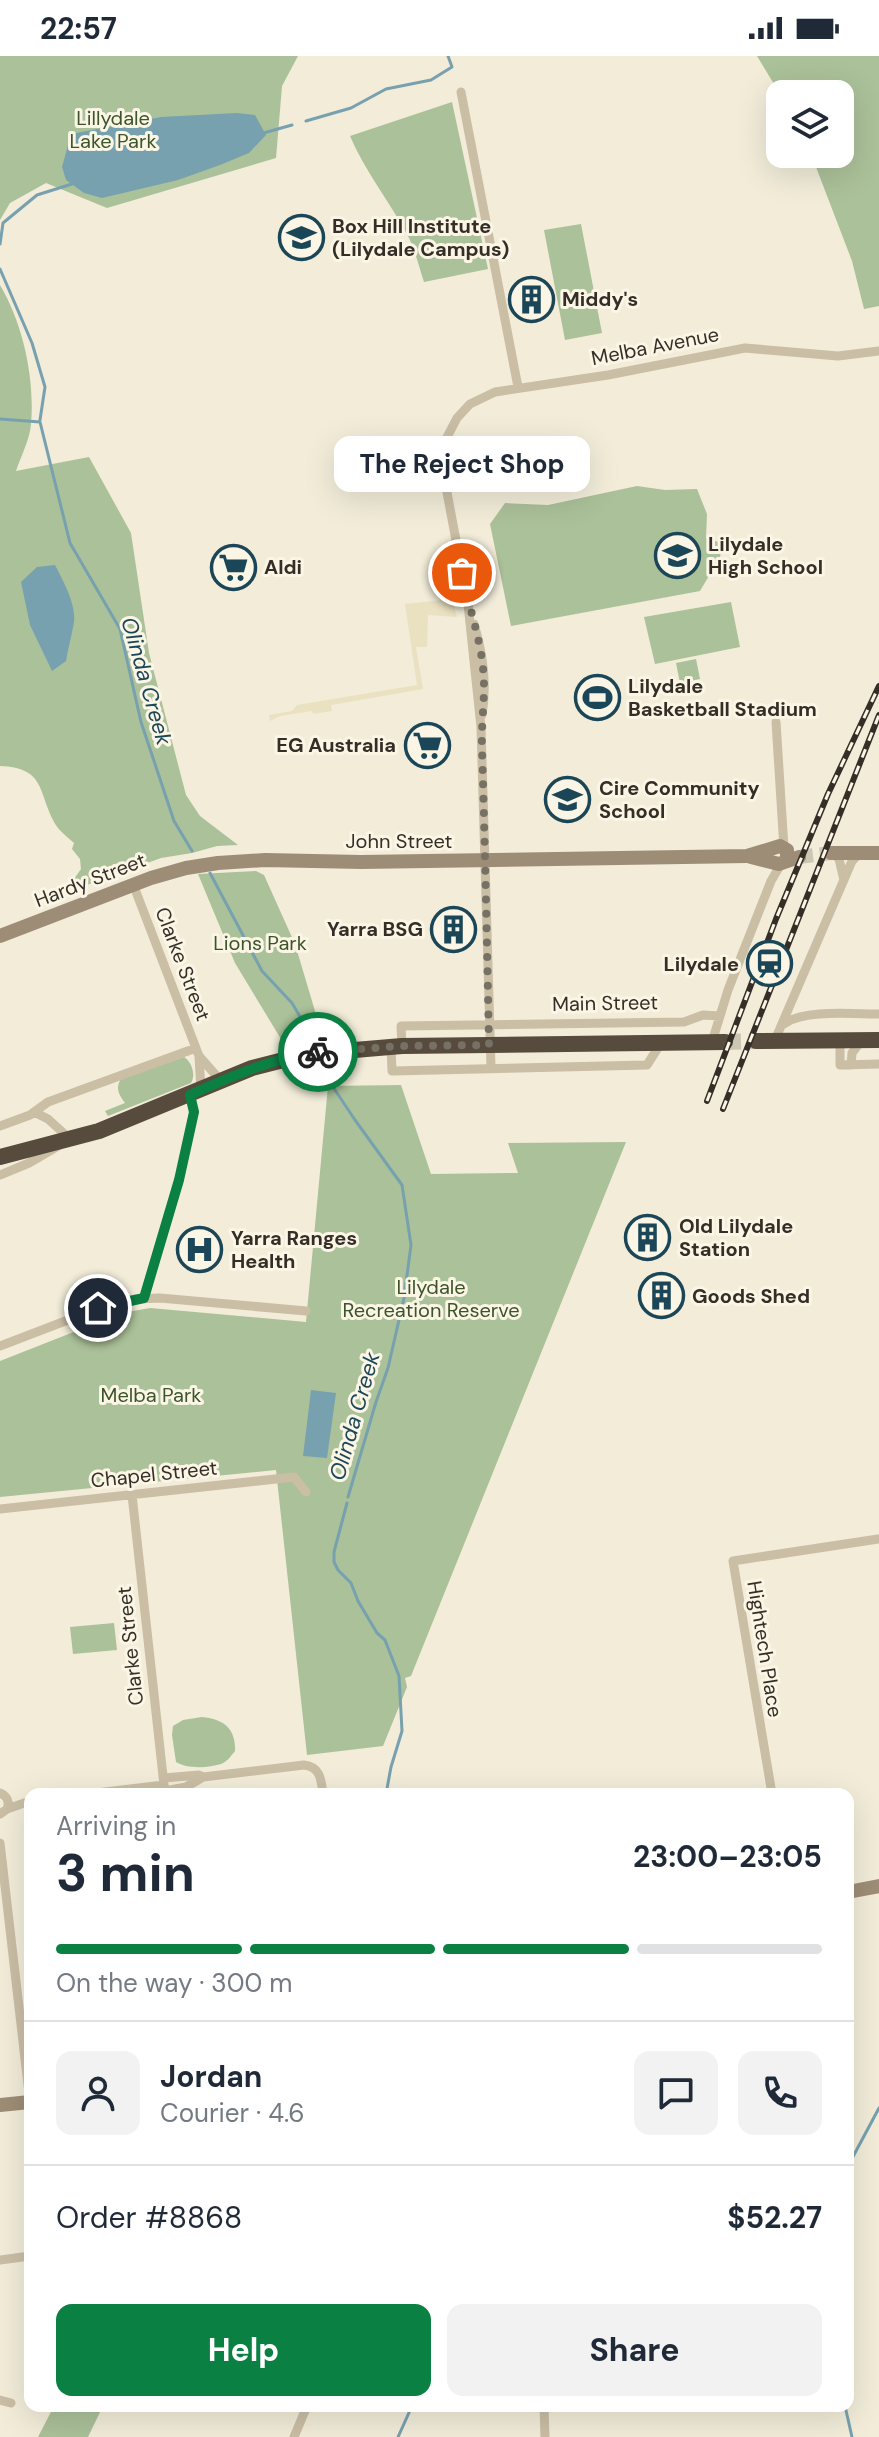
<!DOCTYPE html>
<html lang="en">
<head>
<meta charset="utf-8">
<style>
	body { margin:0; font-family:"DM Sans",sans-serif; background:#f2f2f3; color:#1f2937; height:100vh; display:flex; flex-direction:column; font-size:30px; white-space:nowrap }
	* { box-sizing:border-box; margin:0 }
	p { font-size:26px; color:#747a83 }
	.icon { flex:none; width:44px; height:44px; fill:none; stroke:currentColor; stroke-width:2; stroke-linecap:round; stroke-linejoin:round }
	.map { position:relative; flex:1; overflow:hidden }
	.sheet { position:absolute; left:24px; top:1732px; width:830px; height:624px; display:flex; flex-direction:column; background:#fff; border-radius:16px; box-shadow:0 8px 32px #0002 }
	.sheet>* { flex:none }
	.tools { position:absolute; left:766px; top:24px; display:grid; gap:16px }
	.tools a { display:grid; place-items:center; width:88px; height:88px; border-radius:16px; background:#fff; box-shadow:0 8px 32px #0002; font-size:40px }
	.pin { position:absolute; display:grid; place-items:center; width:68px; height:68px; color:#fff; margin:-34px; border:4px solid #fff; border-radius:50%; box-shadow:0 2px 8px #0007 }
	.courier { position:absolute; display:grid; place-items:center; width:80px; height:80px; margin:-40px; border:6px solid #0b8043; border-radius:50%; background:#fff; color:#222; box-shadow:0 2px 10px #0007 }
	.bubble { position:absolute; height:56px; border-radius:16px; background:#fff; box-shadow:0 8px 32px #0002; font-size:26px; font-weight:700; line-height:56px; text-align:center }
	.overview em { font-style:normal; font-weight:700 }
	.overview div { display:flex; flex-direction:column-reverse }
	.overview { display:flex; align-items:center; justify-content:space-between; height:136px; padding:0 32px }
	h1 { font-size:52px; font-weight:700; line-height:60px }
	.bar { display:grid; grid-template-columns:repeat(4,1fr); gap:12px 8px; align-content:center; height:96px; padding:0 32px }
	.bar i { height:10px; border-radius:6px; background:#e0e1e3 }
	.bar .active { background:#0b8043 }
	.bar p { grid-column:span 4 }
	.line { display:flex; align-items:center; gap:20px; padding:0 32px; border-top:2px solid #e0e1e3 }
	.line div { flex:1 }
	.round { display:grid; place-items:center; flex:none; width:84px; height:84px; border-radius:16px; background:#f2f2f3 }
	.cta { display:flex; gap:16px; margin-top:auto; padding:16px 32px }
	.cta a { flex:1; height:92px; border-radius:16px; background:#0b8043; color:#fff; font-size:32px; font-weight:700; line-height:92px; text-align:center }
	.cta a+a { background:#f2f2f3; color:#1f2937 }
	.status { display:flex; justify-content:space-between; align-items:center; height:56px; padding:0 40px; background:#fff; direction:ltr }
	.status svg { height:22px; fill:currentColor }
	.map>svg:first-child { display:block }
	.green { fill:#abc199 }
	.plaza { fill:#eae1c0 }
	.water { fill:#77a1af }
	.lines { fill:none; stroke-linecap:round; stroke-linejoin:round }
	.stream { stroke:#77a1af; stroke-width:3 }
	.secondary-tunnel { stroke:#ccc6b5; stroke-width:14; stroke-dasharray:14 7; stroke-linecap:butt }
	.highway-tunnel { stroke:#ccc6b5; stroke-width:16; stroke-dasharray:16 8; stroke-linecap:butt }
	.street { stroke:#cabea5; stroke-width:9 }
	.secondary { stroke:#9e8d76; stroke-width:14 }
	.highway { stroke:#574b3d; stroke-width:16 }
	.rail-casing { stroke:#352e26; stroke-width:6 }
	.rail { stroke:#faf5e5; stroke-width:3; stroke-dasharray:9; stroke-linecap:butt }
	.done { stroke:#777065; stroke-width:8; stroke-dasharray:0 14.4 }
	.route { stroke:#0b8043; stroke-width:10 }
	.labels { text-anchor:middle; stroke-width:6; stroke-linejoin:round; paint-order:stroke }
	.park-label { font-size:20px; fill:#3b542a; stroke:#faf5e5 }
	.poi-label { font-size:20px; font-weight:bold; fill:#352e26; stroke:#faf5e5; text-anchor:start }
	.street-label { font-size:20px; fill:#352e26; stroke:#faf5e5 }
	.water-label { font-size:22px; font-style:italic; fill:#1b4658; stroke:#faf5e5 }
</style>
</head>
<body>
<div class="status"><b>22:57</b><svg viewBox="0 0 49 12"><path d="M0 12V9h3v3zM5 12V6h3v6zM10 12V3h3v9zM15 12V0h3v12zM26 1h20v11H26zM47 4h2v5h-2z"/></svg></div>
<div class="map">
<svg width="879" height="2381" viewBox="0 0 879 2381">
	<rect width="100%" height="100%" fill="#f2ecd9"/>
	<path class="green" d="M0,0H298L282,30L276,102L107,152L46,127L10,147L0,164Z
		M757,0H879V250L864,253L852,205L811,98H840V38H780Z
		M452,46L488,213L424,226C419,211 415,193 407,178C389,145 365,115 350,80Z
		M581,168L602,277L565,284L544,174Z
		M0,229C23,268 35,322 31,368C30,383 21,400 16,415L89,401L131,477L149,597L186,739L200,760L238,789L217,790L192,797L161,802L73,834L72,826L81,813L80,803L72,793L74,787C66,780 57,773 53,764C38,733 44,712 0,710Z
		M637,430L665,434L697,433L707,458L706,482L722,487L719,509L710,518L700,535L511,570L490,468L505,447L548,449Z
		M731,546L740,591L655,608L644,561Z
		M696,603L700,623L680,627L676,607Z
		M256,815L264,819L295,888L315,955L326,982L284,988L235,907L198,818Z
		M184,1001C192,1006 196,1019 191,1027L108,1060L105,1055L125,1047C119,1039 115,1032 121,1023Z
		M401,1029L431,1118L518,1117L508,1087L626,1086L411,1620L405,1622L407,1631L383,1690L307,1699L276,1414L0,1441V1305L122,1257L150,1252L306,1266L328,1030Z
		M114,1567L117,1594L73,1598L70,1571Z
		M202,1661C223,1663 236,1672 235,1695C231,1700 227,1706 221,1708C208,1712 187,1713 176,1706L172,1679L173,1670L183,1664Z
		M54,2350H103L88,2381H38Z"/>
	<path class="plaza" d="M452,543L457,561L428,559L427,591H416L423,633L331,649L332,655L313,658L312,655L280,660L270,665L269,659L292,655L297,649L417,629L405,548Z"/>
	<path class="water" d="M237,57L255,59L266,79L249,97L220,109L178,124L102,142L84,137L66,124L62,111L71,78L161,61Z
		M55,509C63,525 76,547 74,566C72,579 68,592 66,605L52,615L30,569L21,526L37,511Z
		M311,1334L336,1337L327,1402L303,1400Z"/>
	<g class="lines">
		<path class="stream" d="M306,65L351,52L386,33L431,24L452,11L448,0
			M260,78L292,69
			M0,188L3,167L37,139L75,127
			M0,213L32,287L45,331L40,364
			M0,363L40,366L70,487L120,573L141,666L174,765L192,795
			M210,817L262,915L292,947L312,981L316,992
			M320,1003L335,1034L355,1064L402,1129L411,1189L404,1242L388,1312L376,1346L348,1441
			M347,1447L334,1496V1506L338,1514L351,1527L358,1545L377,1577L385,1584L399,1620L402,1675L391,1711L386,1738
			M848,2110L879,2052
			M845,2350L852,2381
			M398,2381L412,2350"/>
		<path class="secondary-tunnel" d="M799,801L831,797"/>
		<path class="highway-tunnel" d="M725,986L756,985"/>
		<path class="street" d="M461,36L518,331
			M474,568C483,597 487,629 482,659
			M776,666L784,792
			M833,797L839,803L844,824
			M133,828L199,1000L221,1025
			M784,968C803,953 854,958 879,958
			M775,984L852,805L859,798
			M840,984V1009L879,1008
			M712,986L728,934L771,825L781,808
			M391,990L392,1015L647,1009L661,987
			M402,990L401,970L684,966L703,959L720,960
			M199,1001L201,1034
			M851,1009L852,997L862,984
			M491,1011L481,671L468,548L442,410L445,385L457,362L470,348L495,336L608,319L745,292L838,300L879,295
			M34,1056L48,1063L70,1083
			M0,1070L30,1059L48,1046L196,992
			M0,1119L29,1107L58,1090
			M144,1242L179,1124L194,1056L190,1039
			M0,1290L107,1249L136,1243L160,1242L306,1255
			M132,1439L165,1738
			M0,1453L294,1421L306,1436
			M164,1722L199,1719L203,1721L304,1709C321,1711 321,1724 323,1738
			M165,1735L186,1731L203,1721
			M0,1737C7,1740 10,1746 7,1753L0,1758
			M88,1738L164,1729
			M772,1738L733,1505L878,1483
			M7,1753L30,1745
			M0,1787L30,2046
			M0,2204L30,2200
			M0,2344L11,2347
			M544,2350L545,2381
			M294,2381L307,2350"/>
		<path class="secondary" d="M831,797H879
			M751,801L779,808L799,801
			M0,880L151,822L186,812L218,807L265,804L361,806L747,800L780,790L787,794V804
			M848,1836L879,1830
			M0,2049L30,2046"/>
		<path class="highway" d="M756,985L879,984
			M0,1101L99,1075L252,1012L307,998L402,990L725,986"/>
		<defs>
			<path id="rail" d="M707,1045L776,863L828,738L879,630
				M723,1053L879,659"/>
		</defs>
		<use href="#rail" class="rail-casing"/>
		<use href="#rail" class="rail"/>
	</g>
	<g class="lines">
		<path class="done" d="M318,996L402,990L489,989C487,889 485,790 482,691C481,664 486,639 483,612C480,580 468,549 462,517"/>
		<path class="route" d="M98,1252L144,1242L179,1124L194,1056L190,1039C232,1020 273,1002 318,996"/>
	</g>
	<defs>
		<symbol id="university-ring" viewBox="-11 -11 22 22"><circle r="9.5" fill="#faf5e5" stroke="#1b4658" stroke-width="1.5"/><path d="M0-5L7-2L0 1L-7-2ZM-4 1L0 2.5L4 1V4Q0 6-4 4Z" fill="#1b4658"/></symbol>
		<symbol id="building-ring" viewBox="-11 -11 22 22"><circle r="9.5" fill="#faf5e5" stroke="#1b4658" stroke-width="1.5"/><path d="M-4-6H4V6H1V3H-1V6H-4ZM-2.5-4.3h1.7v1.8h-1.7ZM.8-4.3h1.7v1.8H.8ZM-2.5-1h1.7V.8h-1.7ZM.8-1h1.7V.8H.8Z" fill="#1b4658"/></symbol>
		<symbol id="school-ring" viewBox="-11 -11 22 22"><circle r="9.5" fill="#faf5e5" stroke="#1b4658" stroke-width="1.5"/><path d="M0-5L7-2L0 1L-7-2ZM-4 1L0 2.5L4 1V4Q0 6-4 4Z" fill="#1b4658"/></symbol>
		<symbol id="supermarket-ring" viewBox="-11 -11 22 22"><circle r="9.5" fill="#faf5e5" stroke="#1b4658" stroke-width="1.5"/><path d="M-6-5.5h2.5l.6 2H6L4.5 2H-2.5L-4.4-4H-6ZM-1.5 3.2a1.3 1.3 0 1 0 .1 0ZM3 3.2a1.3 1.3 0 1 0 .1 0Z" fill="#1b4658"/></symbol>
		<symbol id="stadium-ring" viewBox="-11 -11 22 22"><circle r="9.5" fill="#faf5e5" stroke="#1b4658" stroke-width="1.5"/><path d="M0-5a6.5 5 0 1 0 0 10a6.5 5 0 1 0 0-10ZM-3.5-1.8h7v3.6h-7Z" fill="#1b4658"/></symbol>
		<symbol id="station-ring" viewBox="-11 -11 22 22"><circle r="9.5" fill="#faf5e5" stroke="#1b4658" stroke-width="1.5"/><path d="M-3-6H3Q5-6 5-4V2Q5 4 3 4L4.5 6H3L1.5 4h-3L-3 6H-4.5L-3 4Q-5 4-5 2V-4Q-5-6-3-6ZM-3.5-4v3h7v-3ZM-3.5 1v1.5H-2V1ZM2 1v1.5H3.5V1Z" fill="#1b4658"/></symbol>
		<symbol id="hospital-ring" viewBox="-11 -11 22 22"><circle r="9.5" fill="#faf5e5" stroke="#1b4658" stroke-width="1.5"/><path d="M-5-5h3v3.5h4V-5h3V5h-3V1.5h-4V5h-3Z" fill="#1b4658"/></symbol>
	</defs>
	<g fill-rule="evenodd">
		<use href="#university-ring" x="276" y="156" width="51" height="51"/>
		<use href="#building-ring" x="506" y="218" width="51" height="51"/>
		<use href="#school-ring" x="652" y="474" width="51" height="51"/>
		<use href="#supermarket-ring" x="208" y="486" width="51" height="51"/>
		<use href="#stadium-ring" x="572" y="616" width="51" height="51"/>
		<use href="#supermarket-ring" x="402" y="664" width="51" height="51"/>
		<use href="#school-ring" x="542" y="718" width="51" height="51"/>
		<use href="#building-ring" x="428" y="848" width="51" height="51"/>
		<use href="#station-ring" x="744" y="882" width="51" height="51"/>
		<use href="#building-ring" x="622" y="1156" width="51" height="51"/>
		<use href="#hospital-ring" x="174" y="1168" width="51" height="51"/>
		<use href="#building-ring" x="636" y="1214" width="51" height="51"/>
	</g>
	<g class="labels">
		<g class="park-label">
			<text x="113" y="69">Lillydale<tspan x="113" dy="23">Lake Park</tspan></text>
			<text x="260" y="894">Lions Park</text>
			<text x="431" y="1238">Lilydale<tspan x="431" dy="23">Recreation Reserve</tspan></text>
			<text x="151" y="1346">Melba Park</text>
		</g>
		<g class="poi-label">
			<text x="332" y="177">Box Hill Institute<tspan x="332" dy="23">(Lilydale Campus)</tspan></text>
			<text x="562" y="250">Middy's</text>
			<text x="708" y="495">Lilydale<tspan x="708" dy="23">High School</tspan></text>
			<text x="264" y="518">Aldi</text>
			<text x="628" y="637">Lilydale<tspan x="628" dy="23">Basketball Stadium</tspan></text>
			<text x="396" y="696" text-anchor="end">EG Australia</text>
			<text x="599" y="739">Cire Community<tspan x="599" dy="23">School</tspan></text>
			<text x="423" y="880" text-anchor="end">Yarra BSG</text>
			<text x="739" y="915" text-anchor="end">Lilydale</text>
			<text x="679" y="1177">Old Lilydale<tspan x="679" dy="23">Station</tspan></text>
			<text x="231" y="1189">Yarra Ranges<tspan x="231" dy="23">Health</tspan></text>
			<text x="692" y="1247">Goods Shed</text>
		</g>
		<g class="street-label">
			<text transform="translate(655 290) rotate(-11)" y="7">Melba Avenue</text>
			<text x="399" y="792">John Street</text>
			<text transform="translate(90 824) rotate(-21)" y="7">Hardy Street</text>
			<text transform="translate(183 908) rotate(69)" y="7">Clarke Street</text>
			<text transform="translate(605 947) rotate(-1)" y="7">Main Street</text>
			<text transform="translate(154 1418) rotate(-6)" y="7">Chapel Street</text>
			<text transform="translate(130 1590) rotate(-96)" y="7">Clarke Street</text>
			<text transform="translate(765 1593) rotate(81)" y="7">Hightech Place</text>
		</g>
		<g class="water-label">
			<text transform="translate(147 625) rotate(74)" y="8">Olinda Creek</text>
			<text transform="translate(354 1360) rotate(-74)" y="8">Olinda Creek</text>
		</g>
	</g>
</svg>
<div class="tools">
<a><svg class="icon" aria-label="layers" viewBox="0 0 24 24"><path d="M12 4l9 5-9 5-9-5zM3 14l9 5 9-5"/></svg></a>
</div>
<div class="pin" style="left:462px;top:517px;background:#ea580c"><svg class="icon" aria-label="bag" viewBox="0 0 24 24"><path d="M5 8h14l-1 12H6zM9 8a3 3 0 0 1 6 0"/></svg></div>
<div class="pin" style="left:98px;top:1252px;background:#1f2937"><svg class="icon" aria-label="home" viewBox="0 0 24 24"><path d="M3 11l9-7 9 7M6 9v11h12V9"/></svg></div>
<div class="courier" style="left:318px;top:996px"><svg class="icon" aria-label="bike" viewBox="0 0 24 24"><circle cx="6" cy="16" r="4"/><circle cx="18" cy="16" r="4"/><path d="M6 16l4-8h5l3 8M10 8l3 8H6M13 5h3"/></svg></div>
<div class="bubble" style="left:334px;top:380px;width:256px">The Reject Shop</div>
<section class="sheet">
<div class="overview"><div><h1>3 min</h1><p>Arriving in</p></div><em>23:00–23:05</em></div>
<div class="bar"><i class="active"></i><i class="active"></i><i class="active"></i><i></i><p>On the way · 300 m</p></div>
<div class="line" style="height:144px"><a class="round"><svg class="icon" aria-label="person" viewBox="0 0 24 24"><circle cx="12" cy="8" r="4"/><path d="M4 21q1-7 8-7t8 7"/></svg></a><div><b>Jordan</b><p>Courier · 4.6</p></div><a class="round"><svg class="icon" aria-label="chat" viewBox="0 0 24 24"><path d="M4 5h16v11H9l-5 4z"/></svg></a><a class="round"><svg class="icon" aria-label="phone" viewBox="0 0 24 24"><path d="M5 4h4l2 5-3 2q2 4 5 5l2-3 5 2v4C11 20 4 13 5 4z"/></svg></a></div>
<div class="line" style="height:104px"><div>Order #8868</div><b>$52.27</b></div>
<div class="cta"><a>Help</a><a>Share</a></div>
</section>
</div>
</body>
</html>
